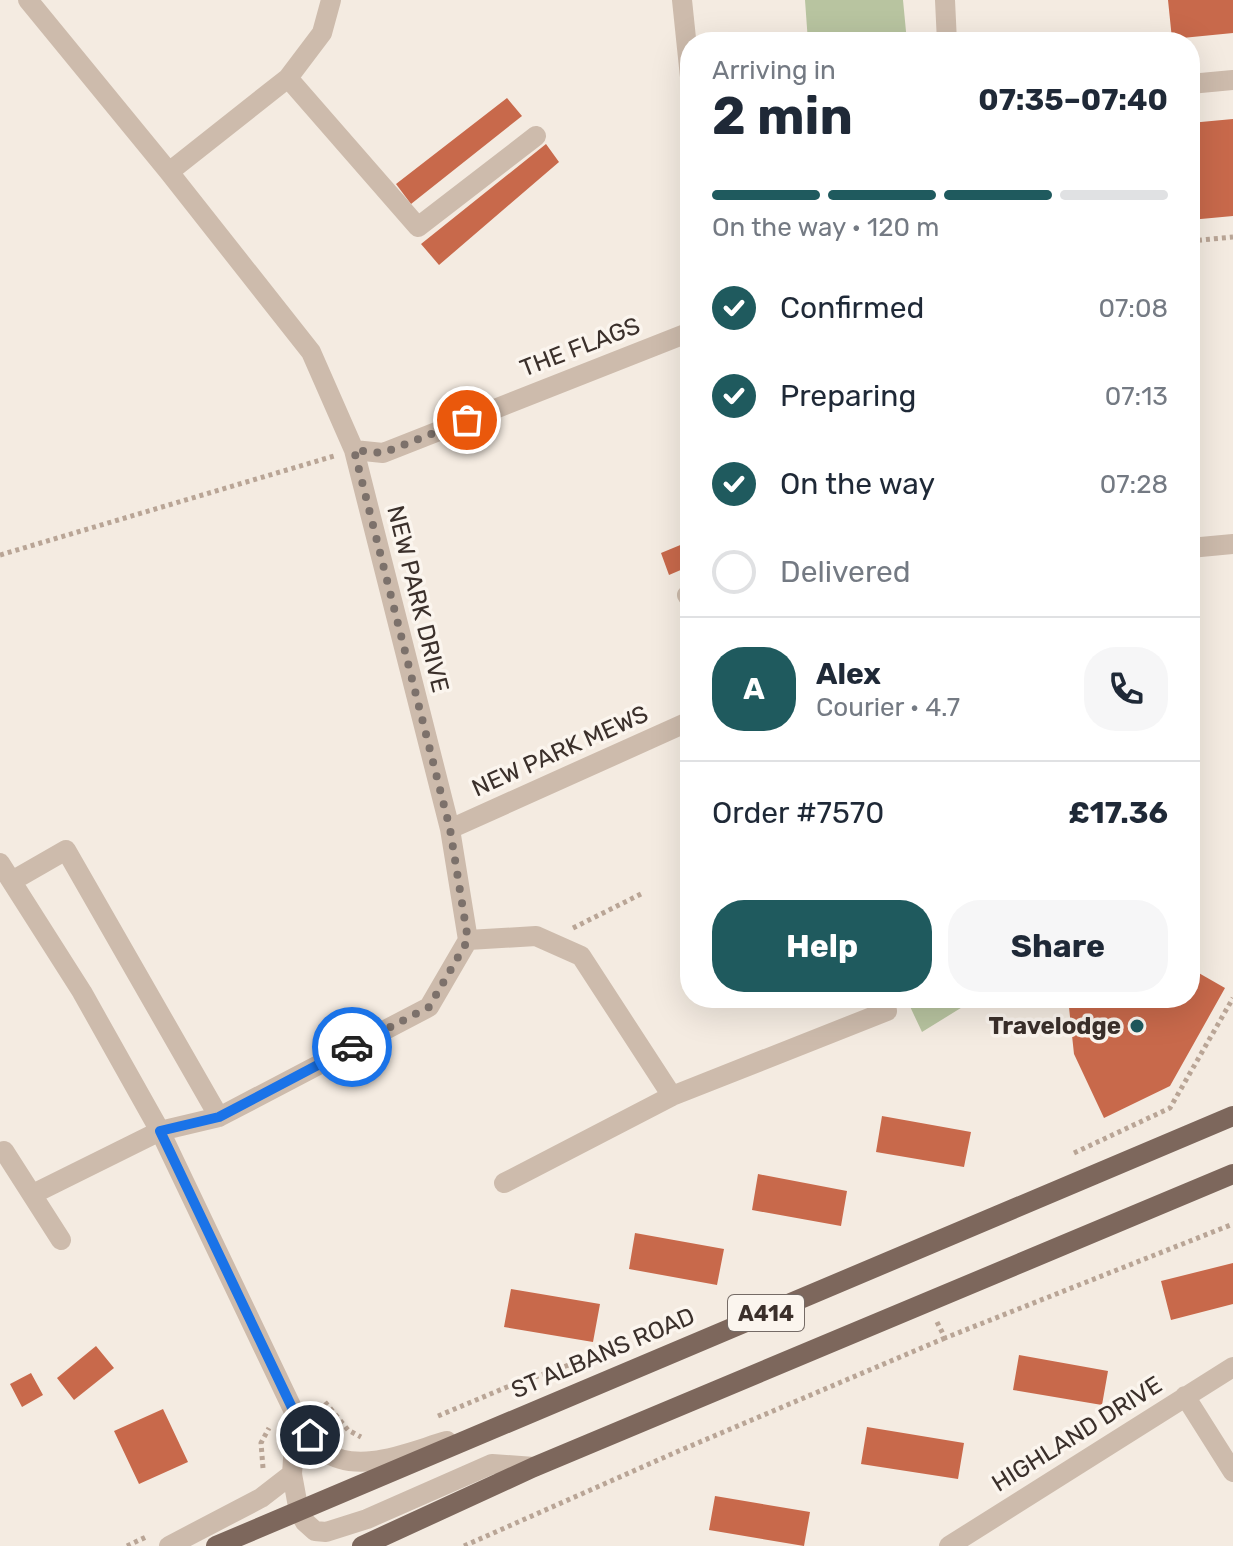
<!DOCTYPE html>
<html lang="en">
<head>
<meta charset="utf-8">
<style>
	body { margin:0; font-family:Rubik,sans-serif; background:#f6f6f7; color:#1f2937; height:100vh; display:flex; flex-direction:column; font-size:30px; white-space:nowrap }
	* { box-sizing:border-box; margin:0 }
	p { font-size:26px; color:#747a83 }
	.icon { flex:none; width:44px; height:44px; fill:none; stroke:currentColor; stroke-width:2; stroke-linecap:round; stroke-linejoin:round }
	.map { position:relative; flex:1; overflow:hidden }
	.sheet { position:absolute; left:680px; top:32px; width:520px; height:976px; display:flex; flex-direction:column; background:#fff; border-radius:32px; box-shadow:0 8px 32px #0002 }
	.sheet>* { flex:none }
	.pin { position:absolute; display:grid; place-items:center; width:68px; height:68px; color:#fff; margin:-34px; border:4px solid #fff; border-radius:50%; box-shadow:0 2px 8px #0007 }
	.courier { position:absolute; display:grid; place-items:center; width:80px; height:80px; margin:-40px; border:6px solid #1a73e8; border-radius:50%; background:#fff; color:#222; box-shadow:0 2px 10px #0007 }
	.headline em { font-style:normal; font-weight:700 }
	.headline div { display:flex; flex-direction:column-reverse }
	.headline { display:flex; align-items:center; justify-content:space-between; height:136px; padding:0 32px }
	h1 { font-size:52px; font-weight:700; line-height:60px }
	.bar { display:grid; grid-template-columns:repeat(4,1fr); gap:12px 8px; align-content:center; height:96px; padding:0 32px }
	.bar i { height:10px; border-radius:6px; background:#e0e1e3 }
	.bar .on { background:#1f5a5e }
	.bar p { grid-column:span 4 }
	.line { display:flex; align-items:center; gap:20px; padding:0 32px; border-top:2px solid #e0e1e3 }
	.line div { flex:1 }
	.round { display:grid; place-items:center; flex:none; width:84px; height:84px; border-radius:32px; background:#f6f6f7 }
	ol { padding:0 32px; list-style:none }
	li { display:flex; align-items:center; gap:24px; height:88px }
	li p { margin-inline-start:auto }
	li .icon { padding:8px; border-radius:50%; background:#1f5a5e; color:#fff; stroke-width:4 }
	li:last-child { color:#747a83 }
	li i { width:44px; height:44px; border:4px solid #e0e1e3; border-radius:50% }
	.action { display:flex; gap:16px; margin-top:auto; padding:16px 32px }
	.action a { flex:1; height:92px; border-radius:32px; background:#1f5a5e; color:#fff; font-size:32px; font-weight:700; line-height:92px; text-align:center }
	.action a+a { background:#f6f6f7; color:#1f2937 }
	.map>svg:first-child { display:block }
	.green { fill:#b8c4a0 }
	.building { fill:#c8694b }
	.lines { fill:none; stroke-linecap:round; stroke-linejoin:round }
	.path { stroke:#b9a596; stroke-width:5; stroke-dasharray:4 4; stroke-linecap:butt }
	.minor { stroke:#cdbbac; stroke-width:20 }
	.major { stroke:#7d675c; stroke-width:20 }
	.done { stroke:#7c716b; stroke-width:8; stroke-dasharray:0 14.4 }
	.route { stroke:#1a73e8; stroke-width:10 }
	.poi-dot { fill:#1f5a5e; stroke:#fbf5ee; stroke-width:3 }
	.labels { text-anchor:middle; stroke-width:7; stroke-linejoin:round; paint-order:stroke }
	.shield { fill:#fbf5ee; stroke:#756b66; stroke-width:2 }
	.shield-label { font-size:22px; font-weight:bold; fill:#3b302b }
	.street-label { font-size:24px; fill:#3b302b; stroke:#fbf5ee }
	.poi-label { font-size:24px; font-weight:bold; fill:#3b302b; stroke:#fbf5ee; text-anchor:end }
</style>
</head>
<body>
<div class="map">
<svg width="1233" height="1546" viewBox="0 0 1233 1546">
	<rect width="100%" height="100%" fill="#f4ebe1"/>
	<path class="green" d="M805,0H903L907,42H808Z
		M906,998H977L922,1032Z"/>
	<path class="building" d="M1168,0H1233V33L1172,39Z
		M507,98L522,116L411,204L396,184Z
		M1233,119V216L1190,220V123Z
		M546,144L559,162L439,265L421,244Z
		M690,541V566L669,575L661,553Z
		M1190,968L1225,988L1170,1086L1104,1118L1074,1054L1068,998H1190Z
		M882,1116L971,1132L964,1167L876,1152Z
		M758,1174L847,1191L841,1226L752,1210Z
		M635,1233L724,1249L717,1285L629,1269Z
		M1233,1263V1304L1171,1320L1161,1281Z
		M511,1289L600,1304L593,1342L504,1327Z
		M96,1346L114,1368L74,1400L57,1378Z
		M1019,1355L1108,1371L1102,1405L1013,1390Z
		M31,1373L43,1395L22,1407L10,1384Z
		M163,1409L188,1462L139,1484L114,1431Z
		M867,1427L964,1443L958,1479L861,1464Z
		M715,1496L810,1512L804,1546L709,1530Z"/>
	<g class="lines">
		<path class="path" d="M1190,241L1233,237
			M0,555L334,456
			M573,928L641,894
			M1074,1153L1170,1108L1233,998
			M937,1322L945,1338L1233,1224
			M325,1402L348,1430L361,1437
			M438,1416L507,1387L597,1355
			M263,1468L261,1443L269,1428
			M127,1546L148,1536
			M464,1546L674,1453L945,1338"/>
		<path class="minor" d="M28,0L169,172L311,352L354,450L450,829L468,940L429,1007L219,1117L160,1131L33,1194
			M682,0L690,77
			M945,0L947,42
			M288,78L418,227L536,136
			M1190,84L1233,80
			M169,172L288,78L322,33L331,0
			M354,450L383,453L690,332
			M1190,548L1233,544
			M687,595L690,594
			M450,829L690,721
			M0,863L82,992L160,1131L296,1416C305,1428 313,1442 324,1451C358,1476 411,1451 447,1441
			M12,881L66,850L219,1117
			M468,940L536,936L581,956L672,1096
			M4,1151L61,1240
			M504,1183L672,1096L887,1011
			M1185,1396L1233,1472
			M292,1474L299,1512L305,1522L315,1531L326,1532L367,1519L492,1464L534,1467
			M169,1546L261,1498L292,1474L296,1416
			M949,1546L1233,1367"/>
		<path class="major" d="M216,1546L1233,1116
			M362,1546L534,1467L1233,1174"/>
	</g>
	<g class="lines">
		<path class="done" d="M352,1047L429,1007L468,940L450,829L354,450L383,453L467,420"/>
		<path class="route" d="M310,1435L296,1416L160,1131L219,1117L352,1047"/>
	</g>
	<circle class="poi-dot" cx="1137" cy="1026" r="8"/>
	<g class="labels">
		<rect class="shield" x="728" y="1295" width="76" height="36" rx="6"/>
		<g class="shield-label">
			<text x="766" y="1321">A414</text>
		</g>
		<g class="street-label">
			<text transform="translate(580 347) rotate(-21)" y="8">THE FLAGS</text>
			<text transform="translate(418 599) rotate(76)" y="8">NEW PARK DRIVE</text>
			<text transform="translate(560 751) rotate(-24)" y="8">NEW PARK MEWS</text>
			<text transform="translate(603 1353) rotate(-23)" y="8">ST ALBANS ROAD</text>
			<text transform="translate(1077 1434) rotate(-32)" y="8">HIGHLAND DRIVE</text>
		</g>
		<g class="poi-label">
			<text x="1121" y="1034">Travelodge</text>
		</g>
	</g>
</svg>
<div class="pin" style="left:467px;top:420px;background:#ea580c"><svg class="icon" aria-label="bag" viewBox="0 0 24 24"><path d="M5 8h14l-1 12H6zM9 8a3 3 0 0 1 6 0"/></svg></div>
<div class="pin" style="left:310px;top:1435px;background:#1f2937"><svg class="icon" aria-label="home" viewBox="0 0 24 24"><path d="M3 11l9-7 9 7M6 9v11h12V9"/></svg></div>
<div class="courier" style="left:352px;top:1047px"><svg class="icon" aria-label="car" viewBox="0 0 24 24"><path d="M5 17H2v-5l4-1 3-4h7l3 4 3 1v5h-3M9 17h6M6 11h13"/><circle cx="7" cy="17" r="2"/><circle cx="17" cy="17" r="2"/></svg></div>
<section class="sheet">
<div class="headline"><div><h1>2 min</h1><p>Arriving in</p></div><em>07:35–07:40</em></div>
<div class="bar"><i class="on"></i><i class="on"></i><i class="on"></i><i></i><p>On the way · 120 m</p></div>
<ol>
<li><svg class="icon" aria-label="check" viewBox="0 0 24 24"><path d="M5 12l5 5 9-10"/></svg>Confirmed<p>07:08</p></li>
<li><svg class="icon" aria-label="check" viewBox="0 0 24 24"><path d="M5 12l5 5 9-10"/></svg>Preparing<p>07:13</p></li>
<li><svg class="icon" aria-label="check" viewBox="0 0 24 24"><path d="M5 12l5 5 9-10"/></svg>On the way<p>07:28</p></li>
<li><i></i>Delivered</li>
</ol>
<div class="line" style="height:144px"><b class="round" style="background:#1f5a5e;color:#fff">A</b><div><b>Alex</b><p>Courier · 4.7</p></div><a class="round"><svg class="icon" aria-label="phone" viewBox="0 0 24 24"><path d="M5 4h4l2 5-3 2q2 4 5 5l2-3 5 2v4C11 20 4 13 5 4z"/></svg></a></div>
<div class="line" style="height:104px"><div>Order #7570</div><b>£17.36</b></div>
<div class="action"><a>Help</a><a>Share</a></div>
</section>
</div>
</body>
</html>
